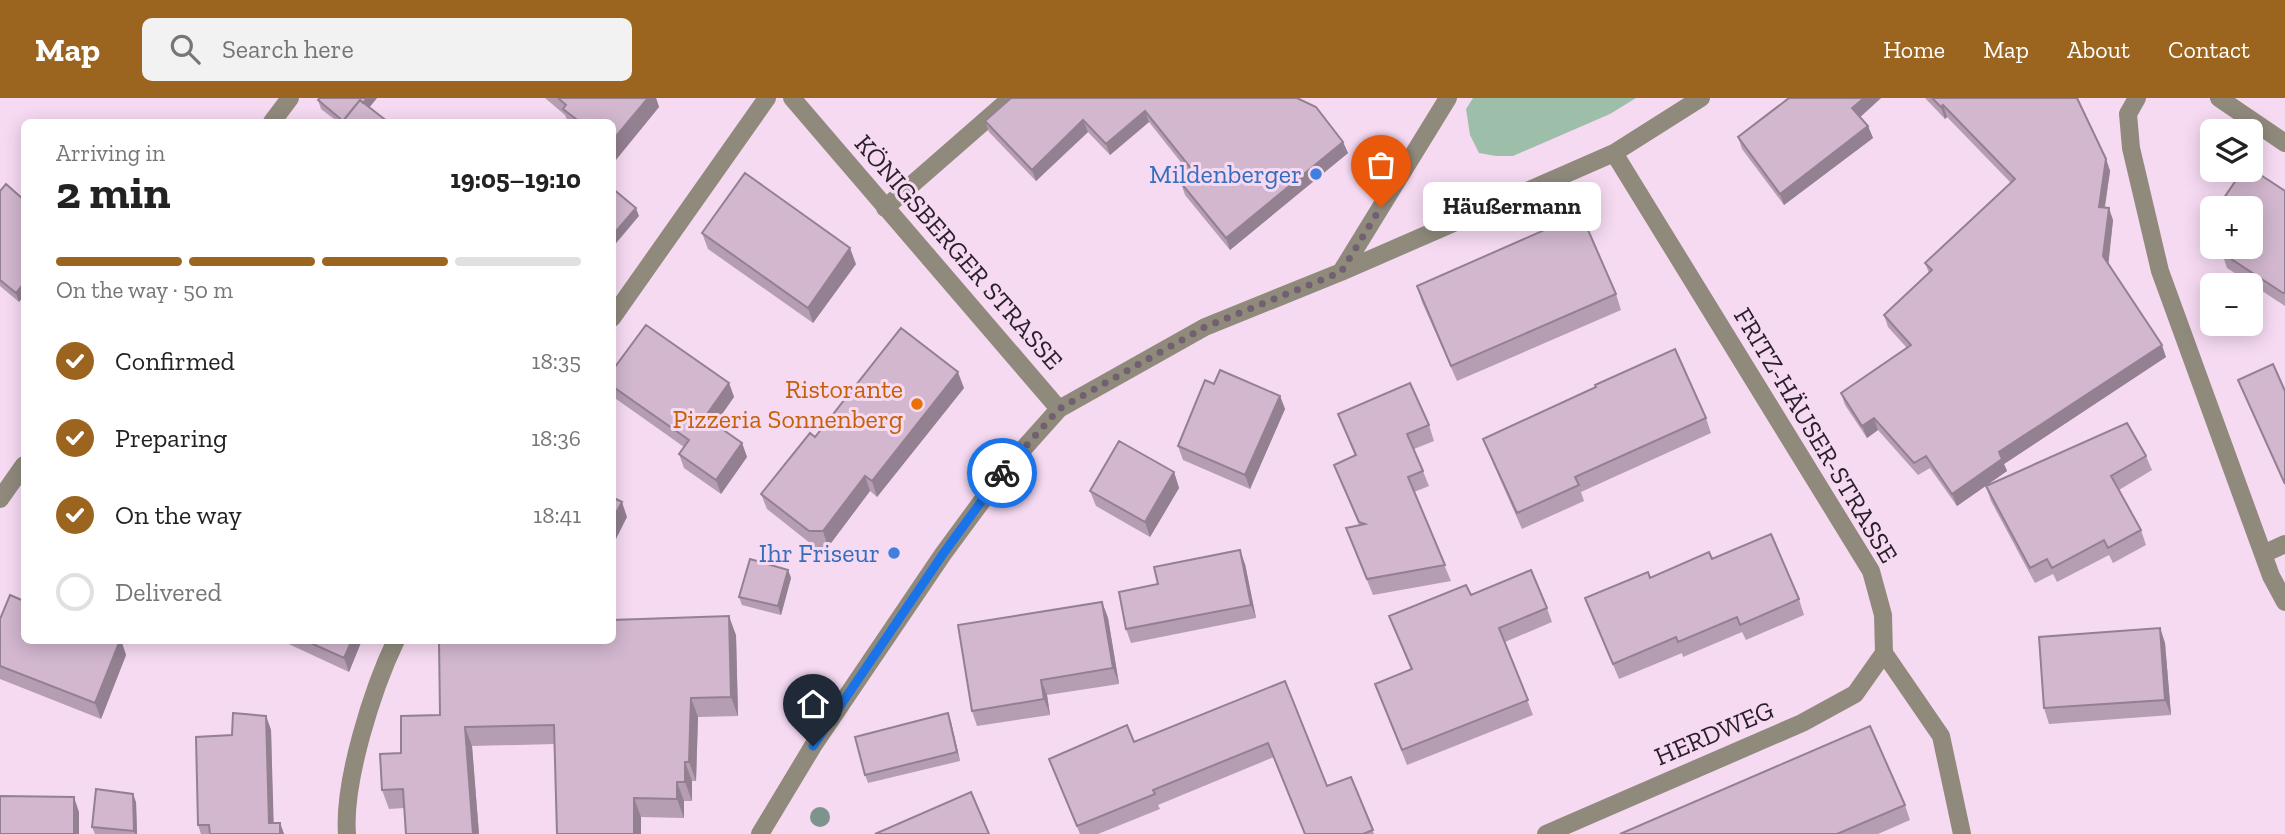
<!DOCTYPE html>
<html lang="en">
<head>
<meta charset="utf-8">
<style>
	body { margin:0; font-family:"Zilla Slab",serif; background:#f2f2f2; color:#222; height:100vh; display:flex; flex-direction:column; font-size:26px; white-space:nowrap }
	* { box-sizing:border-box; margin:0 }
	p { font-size:23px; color:#767676 }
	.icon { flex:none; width:38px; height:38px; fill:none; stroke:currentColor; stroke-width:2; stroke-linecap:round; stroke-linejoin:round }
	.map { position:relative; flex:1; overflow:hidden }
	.side { position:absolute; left:21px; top:21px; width:595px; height:525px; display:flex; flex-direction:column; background:#fff; border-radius:10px; box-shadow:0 4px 18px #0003 }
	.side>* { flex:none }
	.controls { position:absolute; left:2200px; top:21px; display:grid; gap:14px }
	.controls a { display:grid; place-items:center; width:63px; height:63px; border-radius:10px; background:#fff; box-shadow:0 4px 18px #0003; font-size:35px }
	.pin { position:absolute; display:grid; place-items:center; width:60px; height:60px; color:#fff; margin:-72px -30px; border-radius:50% 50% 50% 0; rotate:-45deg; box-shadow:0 0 7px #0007 }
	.pin .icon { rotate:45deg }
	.courier { position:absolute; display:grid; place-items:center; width:70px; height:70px; margin:-35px; border:5px solid #1a73e8; border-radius:50%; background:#fff; color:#222; box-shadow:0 2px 9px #0007 }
	.bubble { position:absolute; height:49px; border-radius:10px; background:#fff; box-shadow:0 4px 18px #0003; font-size:23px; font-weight:700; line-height:49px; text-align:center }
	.head em { font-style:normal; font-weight:700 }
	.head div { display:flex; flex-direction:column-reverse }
	.head { display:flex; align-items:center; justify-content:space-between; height:119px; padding:0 35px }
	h1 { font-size:46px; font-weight:700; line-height:52px }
	.bar { display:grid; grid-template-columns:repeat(4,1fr); gap:10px 7px; align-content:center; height:84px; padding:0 35px }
	.bar i { height:9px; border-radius:5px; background:#e0e0e0 }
	.bar .on { background:#9c651f }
	.bar p { grid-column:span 4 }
	ol { padding:0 35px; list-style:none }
	li { display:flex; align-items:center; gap:21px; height:77px }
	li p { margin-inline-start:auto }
	li .icon { padding:7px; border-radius:50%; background:#9c651f; color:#fff; stroke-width:4 }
	li:last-child { color:#767676 }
	li i { width:38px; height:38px; border:4px solid #e0e0e0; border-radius:50% }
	header { display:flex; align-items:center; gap:42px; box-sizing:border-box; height:98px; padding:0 35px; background:#9c651f; color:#fff }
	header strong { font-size:33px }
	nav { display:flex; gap:38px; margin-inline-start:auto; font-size:24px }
	.search { width:490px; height:63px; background:#f2f2f2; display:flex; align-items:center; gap:18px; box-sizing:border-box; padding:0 24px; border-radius:10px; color:#767676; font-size:26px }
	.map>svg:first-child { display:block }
	.green { fill:#9dbea9 }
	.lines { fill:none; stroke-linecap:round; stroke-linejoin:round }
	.minor { stroke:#908a7d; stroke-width:18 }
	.tree { fill:#7c948c }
	.wall { fill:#b59db2 }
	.shaded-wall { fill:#938091 }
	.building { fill:#d2b7cf; stroke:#938091; stroke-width:2 }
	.done { stroke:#71606f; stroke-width:7; stroke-dasharray:0 12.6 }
	.route { stroke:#1a73e8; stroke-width:9 }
	.shop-dot { fill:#3f7fe0; stroke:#f6daf2; stroke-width:2.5 }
	.food-dot { fill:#e8710a; stroke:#f6daf2; stroke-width:2.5 }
	.labels { text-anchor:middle; stroke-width:6; stroke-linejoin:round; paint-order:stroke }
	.shop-label { font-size:26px; fill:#366cbe; stroke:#f6daf2; text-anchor:end }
	.street-label { font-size:26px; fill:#291f28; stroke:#f6daf2 }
	.food-label { font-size:26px; fill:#c56008; stroke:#f6daf2; text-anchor:end }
</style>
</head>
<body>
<header>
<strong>Map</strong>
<div class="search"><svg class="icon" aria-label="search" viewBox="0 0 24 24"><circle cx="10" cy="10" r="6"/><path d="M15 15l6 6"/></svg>Search here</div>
<nav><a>Home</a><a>Map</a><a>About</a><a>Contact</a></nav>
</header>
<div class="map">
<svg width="2285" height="736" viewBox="0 0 2285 736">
	<rect width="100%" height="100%" fill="#f6daf2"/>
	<path class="green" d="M1473,0H1636L1610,16L1513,58H1496L1479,55L1470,37L1466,11Z"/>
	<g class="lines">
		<path class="minor" d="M792,0L1059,311
			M2137,0L2128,16L2131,50L2160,173L2271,478L2285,504
			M2219,0L2285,45
			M272,24L290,0
			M1614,55L1871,473L1883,517L1884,555L1941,638L1962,736
			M885,110L1011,0
			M1341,174L1448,0
			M612,220L767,0
			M0,401L24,367
			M2263,456L2285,446
			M347,736C343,683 373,590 396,542
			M760,736L813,648L943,456L1007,369L1059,311L1205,229L1341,174L1614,55L1701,0
			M1546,736L1802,625L1855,596L1884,555"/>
	</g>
	<circle class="tree" cx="820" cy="719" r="10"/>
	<path class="wall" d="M377,0L369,10L388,24H338L321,11L318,2Z
		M545,0H656L659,9L615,63L612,62V24H568L565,17Z
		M1297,0L1343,44L1348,55L1230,152L1185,97L1181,85L1191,77L1149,24L1110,57L1088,34L1036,83L989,34L985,23Z
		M1789,0H1881L1860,19L1868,28L1873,40L1784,107L1742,51L1738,39Z
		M1925,0H2077L2106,61L2110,73L2105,109L2113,122L2108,166L2166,259L2004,366L2007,373L1957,408L1930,370L1918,377L1878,332L1867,340L1845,307L1841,295L1907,250L1888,229L1884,217L1929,175L1925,165L2011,85L1947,19L1945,21Z
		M0,93L24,102V197L19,204L0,188Z
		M2285,93V208L2227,170L2222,155Z
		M702,135L856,166L813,225L708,151Z
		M1417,188L1616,196L1621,212L1457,283L1422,204Z
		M612,273L729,285L734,299L715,326L742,345L747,359L721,396L684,370L679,356L684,349L612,298Z
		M1214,286L1280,298L1285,311L1250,391L1183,362L1178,348Z
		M964,290L877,399L870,393L828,449H815L767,411L761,396L815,339Z
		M1338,316L1429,327L1434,343L1414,351L1429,388L1414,394L1451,483L1373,497L1346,430L1359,427L1334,367L1355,358Z
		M1706,320L1711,335L1581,394L1584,403L1522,431L1489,356L1483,341Z
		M2146,358L2152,372L2119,392L2141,432L2146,447L2113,465L2109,457L2057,484L2053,476L2035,485L1991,403L1986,388Z
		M1174,374L1179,390L1150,439L1096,408L1090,393Z
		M1712,461L1799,501L1804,517L1746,542L1742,534L1683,559L1682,555L1619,581L1585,500L1650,480Z
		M1245,466L1256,520L1131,545L1126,531L1158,486Z
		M788,472L791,480L781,517L742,507L739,499Z
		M1471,497L1547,510L1552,524L1505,544L1533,617L1407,667L1375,586L1411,572L1389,518Z
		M1102,504L1108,520L1119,586L1047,597L1050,617L977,628L972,613Z
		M0,521L24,542H121L126,557L101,621L0,581Z
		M2160,530L2165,545L2171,617L2049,626L2044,610Z
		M736,537L738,618L698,619L696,683H692V703H684V720L641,719L555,646L472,648L479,736H406L404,710L389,711L382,692L401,655L440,617Z
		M280,542H362L349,574Z
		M1285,583L1327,688L1351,679L1374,736H1305L1274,659L1158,707L1160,711L1098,736H1080L1049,661L1134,644Z
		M266,618L271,632L273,725H280L284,736H201L198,727L232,637Z
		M951,624L960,663L868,685L865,677Z
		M136,704L137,736H95L92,729Z
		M1905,707L1910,722L1878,736H1620Z"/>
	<path class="shaded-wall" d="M367,0H377L357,24H347Z
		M648,0H656L659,9L615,63L612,58V43Z
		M1864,0H1881L1857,22L1852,10Z
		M1943,7L1947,19L1945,21L1941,9Z
		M1145,13L1149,24L1110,57L1106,46Z
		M1083,22L1088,34L1036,83L1032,72Z
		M1868,28L1873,40L1784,107L1780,96Z
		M1343,44L1348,55L1230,152L1226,140Z
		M2106,61L2110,73L2103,120L2099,109Z
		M636,110L639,118L612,150V138Z
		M2109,110L2113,122L2108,170L2103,158Z
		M850,150L856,166L813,225L808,210Z
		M24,185V197L19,204L16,195Z
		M2162,247L2166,259L2004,366L2007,373L1957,408L1952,396L1999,354Z
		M958,274L964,290L877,399L872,383Z
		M729,285L734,299L710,333L705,319Z
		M1280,298L1285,311L1250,391L1245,377Z
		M1874,320L1878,332L1867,340L1862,328Z
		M742,345L747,359L721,396L716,382Z
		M1174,374L1179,390L1150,439L1145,424Z
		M865,378L870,393L828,449L823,433Z
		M622,404L627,419L612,449V422Z
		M1240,452L1245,466L1256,520L1251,507Z
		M788,472L791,480L781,517L778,508Z
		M1102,504L1108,520L1119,586L1113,570Z
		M729,518L736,537L738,618L731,599Z
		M2160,530L2165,545L2171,617L2165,602Z
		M120,542H121L126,557L101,621L95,605Z
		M352,542H362L349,574L344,560Z
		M1041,582L1047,597L1050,617L1044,601Z
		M691,600L698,619L696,683L689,664Z
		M948,615L951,624L960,663L957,654Z
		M266,618L271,632L274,736L269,725Z
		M465,629L472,648L479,736H473Z
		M685,664L692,683V703L685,684Z
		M677,684L684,703V720L677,701Z
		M133,696L136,704L137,736H135L134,733Z
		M74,699L79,714V736H74Z
		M634,700L641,719V736H634Z
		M280,725L284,736H280Z"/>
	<path class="building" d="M320,0H367L363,5L360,2L343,23L318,2Z
		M558,0H648L612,43V24H580L563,11L566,7Z
		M1011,0H1297L1316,9L1343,44L1226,140L1181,85L1194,74L1145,13L1106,46L1083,22L1032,72L985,23Z
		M1789,0H1864L1852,10L1868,28L1780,96L1738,39Z
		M1932,0H2077L2106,61L2099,109L2109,110L2103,158L2162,247L1999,354L2002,361L1952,396L1926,358L1914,365L1874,320L1862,328L1841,295L1911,247L1884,217L1932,172L1925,165L2015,81L1943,7L1941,9Z
		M360,2L388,24H342Z
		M2250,70L2285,93V195H2283L2222,155L2226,149H2250V110H2217L2243,72H2250Z
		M745,75L850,150L808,210L702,135Z
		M6,86L24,102V185L16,195L0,182V93Z
		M612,90L636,110L612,138Z
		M1581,116L1616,196L1451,268L1417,188Z
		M2212,118V127L2208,124Z
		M646,227L729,285L705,319L742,345L716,382L679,356L689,342L612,288V273Z
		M901,230L958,274L872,383L865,378L823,433H809L761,396L810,335L815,339Z
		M1675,251L1706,320L1575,379L1579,387L1517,415L1483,341L1596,289L1595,287Z
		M2273,266L2285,293V386L2238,282Z
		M1220,272L1280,298L1245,377L1178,348L1205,282L1214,286Z
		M1410,285L1429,327L1407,336L1423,373L1408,379L1445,467L1367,481L1346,430L1365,426L1359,424L1334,367L1356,357L1338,316Z
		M2127,325L2146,358L2111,378L2141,432L2108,450L2104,442L2052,470L2047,461L2030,470L1986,388Z
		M1119,343L1174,374L1145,424L1090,393Z
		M612,399L622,404L612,422Z
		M1771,436L1799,501L1740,527L1737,519L1678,544L1676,539L1613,566L1585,500L1648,474L1650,480L1709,454L1712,461Z
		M1240,452L1251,507L1126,531L1119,494L1158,486L1154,469Z
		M750,461L788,472L778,508L739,499Z
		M1531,472L1547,510L1499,530L1528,602L1402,652L1375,586L1412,571L1389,518L1466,487L1471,497Z
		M10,497L24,503V542H120L95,605L0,568V521Z
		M1102,504L1113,570L1041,582L1044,601L972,613L958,527Z
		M729,518L731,599L691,600L689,664H685V684H677V701L634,700V736H557L554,627L465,629L473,736H406L403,691L382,692L380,656L401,655V618L440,617L439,542H612V522Z
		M2160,530L2165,602L2044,610L2039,539Z
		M304,542H352L344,560Z
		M1285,583L1327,688L1351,679L1373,732L1363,736H1305L1268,645L1153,692L1155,696L1077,728L1049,661L1127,627L1134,644Z
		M233,615L266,618L269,725H280V736H210L209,727H198L196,639L232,637Z
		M948,615L957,654L865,677L855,639Z
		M1870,628L1905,707L1837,736H1620Z
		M96,691L133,696L134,733L92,729Z
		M971,694L989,736H875Z
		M0,698L74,699V736H0Z"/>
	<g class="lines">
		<path class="done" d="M1002,375L1059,311L1205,229L1341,174L1381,109"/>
		<path class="route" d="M813,648L943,456L1002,375"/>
	</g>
	<g class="shop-dot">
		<circle cx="1316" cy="76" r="7"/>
		<circle cx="894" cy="455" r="7"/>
	</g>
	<circle class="food-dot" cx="917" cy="306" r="7"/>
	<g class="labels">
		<g class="shop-label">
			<text x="1302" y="85">Mildenberger</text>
			<text x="880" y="464">Ihr Friseur</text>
		</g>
		<g class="street-label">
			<text transform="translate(959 154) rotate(49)" y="9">KÖNIGSBERGER STRASSE</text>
			<text transform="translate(1816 337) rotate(59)" y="9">FRITZ-HÄUSER-STRASSE</text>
			<text transform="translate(1714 635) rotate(-23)" y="9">HERDWEG</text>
		</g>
		<g class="food-label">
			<text x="903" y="300">Ristorante<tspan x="903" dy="30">Pizzeria Sonnenberg</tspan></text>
		</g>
	</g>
</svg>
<div class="controls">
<a><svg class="icon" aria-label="layers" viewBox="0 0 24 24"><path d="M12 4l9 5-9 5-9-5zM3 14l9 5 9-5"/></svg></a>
<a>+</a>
<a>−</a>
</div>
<div class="pin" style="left:1381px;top:109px;background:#ea580c"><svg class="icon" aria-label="bag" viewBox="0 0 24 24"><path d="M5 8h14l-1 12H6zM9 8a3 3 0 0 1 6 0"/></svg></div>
<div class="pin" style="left:813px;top:648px;background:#1f2937"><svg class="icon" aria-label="home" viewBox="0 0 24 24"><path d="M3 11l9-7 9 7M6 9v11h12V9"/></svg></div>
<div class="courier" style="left:1002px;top:375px"><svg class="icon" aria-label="bike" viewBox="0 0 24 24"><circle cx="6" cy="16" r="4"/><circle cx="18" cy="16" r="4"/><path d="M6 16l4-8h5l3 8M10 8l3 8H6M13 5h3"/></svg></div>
<div class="bubble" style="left:1423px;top:84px;width:178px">Häußermann</div>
<section class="side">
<div class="head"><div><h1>2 min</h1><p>Arriving in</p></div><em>19:05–19:10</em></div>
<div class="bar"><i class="on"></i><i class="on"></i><i class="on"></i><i></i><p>On the way · 50 m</p></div>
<ol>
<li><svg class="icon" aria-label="check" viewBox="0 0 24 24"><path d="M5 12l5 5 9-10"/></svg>Confirmed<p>18:35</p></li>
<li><svg class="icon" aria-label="check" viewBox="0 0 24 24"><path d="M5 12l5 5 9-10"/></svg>Preparing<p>18:36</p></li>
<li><svg class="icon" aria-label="check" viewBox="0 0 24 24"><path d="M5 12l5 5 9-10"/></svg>On the way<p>18:41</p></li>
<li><i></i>Delivered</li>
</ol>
</section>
</div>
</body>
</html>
